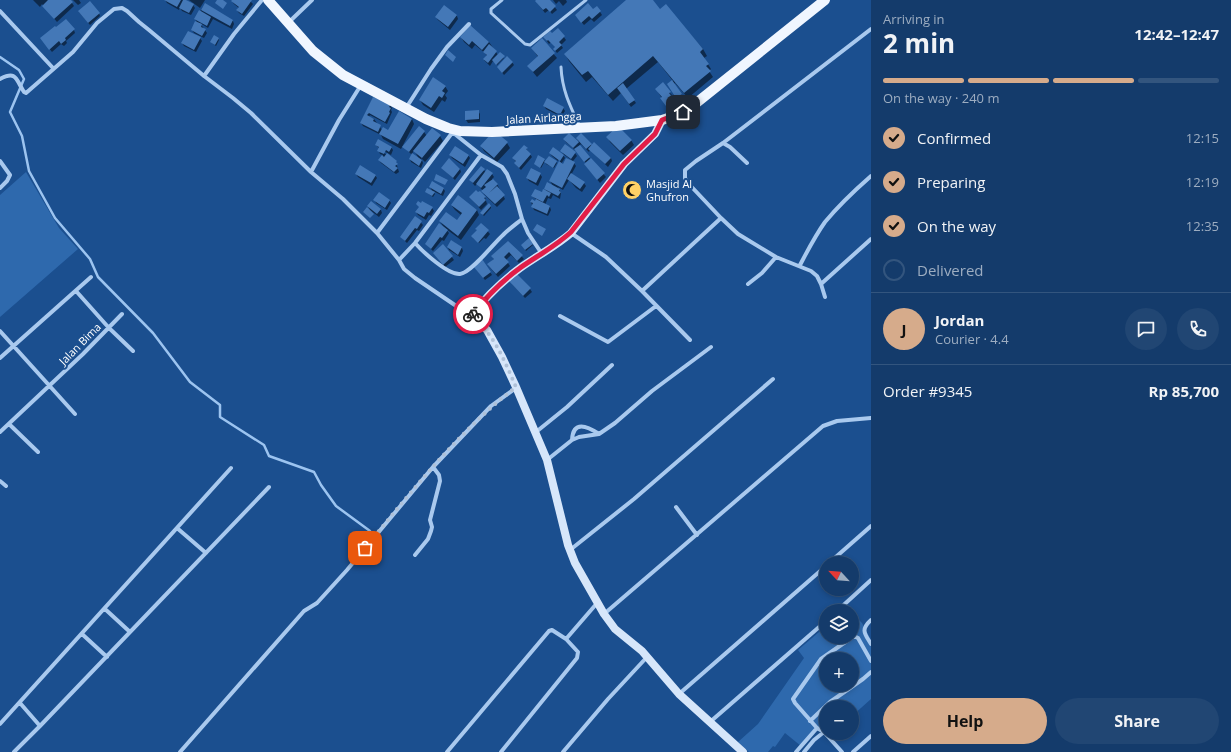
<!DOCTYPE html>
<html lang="en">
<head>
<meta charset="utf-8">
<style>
	body { margin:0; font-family:"Open Sans",sans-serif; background:#214673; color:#f1f3f6; height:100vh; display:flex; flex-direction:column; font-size:15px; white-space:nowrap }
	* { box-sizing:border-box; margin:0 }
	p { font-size:13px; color:#9dadc1 }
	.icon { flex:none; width:22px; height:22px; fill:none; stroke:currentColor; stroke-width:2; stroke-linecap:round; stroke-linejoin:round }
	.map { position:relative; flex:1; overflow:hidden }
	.sheet { display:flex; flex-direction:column; background:#143b6b; width:360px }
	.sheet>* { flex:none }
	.needle { width:26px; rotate:296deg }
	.controls { position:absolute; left:819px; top:556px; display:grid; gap:8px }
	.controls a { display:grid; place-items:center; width:40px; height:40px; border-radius:50%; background:#143b6b; box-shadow:0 2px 6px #0003,0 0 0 1px #33557e; font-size:20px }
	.pin { position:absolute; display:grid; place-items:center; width:34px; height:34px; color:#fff; margin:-17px; border-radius:8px; box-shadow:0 2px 6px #0006 }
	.courier { position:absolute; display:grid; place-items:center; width:40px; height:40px; margin:-20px; border:3px solid #e11d48; border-radius:50%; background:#fff; color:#222; box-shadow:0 1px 5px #0007 }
	.overview em { font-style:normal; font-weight:700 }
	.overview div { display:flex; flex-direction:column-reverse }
	.overview { display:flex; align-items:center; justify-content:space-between; height:68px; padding:0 12px }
	h1 { font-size:26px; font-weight:700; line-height:30px }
	.bar { display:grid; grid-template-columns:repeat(4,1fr); gap:6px 4px; align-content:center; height:48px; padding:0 12px }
	.bar i { height:5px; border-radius:3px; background:#33557e }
	.bar .selected { background:#d6ab8b }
	.bar p { grid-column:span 4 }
	.line { display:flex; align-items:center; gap:10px; padding:0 12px; border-top:1px solid #33557e }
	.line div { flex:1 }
	.round { display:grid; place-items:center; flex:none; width:42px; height:42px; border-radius:21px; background:#214673 }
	ol { padding:0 12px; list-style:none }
	li { display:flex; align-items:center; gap:12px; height:44px }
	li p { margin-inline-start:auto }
	li .icon { padding:4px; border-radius:50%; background:#d6ab8b; color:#111; stroke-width:4 }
	li:last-child { color:#9dadc1 }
	li i { width:22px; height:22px; border:2px solid #33557e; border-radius:50% }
	.cta { display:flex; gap:8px; margin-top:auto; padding:8px 12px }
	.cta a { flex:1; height:46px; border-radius:24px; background:#d6ab8b; color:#111; font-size:16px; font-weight:700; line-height:46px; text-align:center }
	.cta a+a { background:#214673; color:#f1f3f6 }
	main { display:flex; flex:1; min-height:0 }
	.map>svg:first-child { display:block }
	.green { fill:#2e69ad; fill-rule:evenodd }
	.shadow { fill:#0007; fill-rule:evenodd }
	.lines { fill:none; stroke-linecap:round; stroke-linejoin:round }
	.stream { stroke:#9cc4f0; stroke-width:2.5 }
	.building { fill:#4478b7 }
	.lane { stroke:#a9c9ee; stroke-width:3 }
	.street { stroke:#a9c9ee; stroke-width:4 }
	.secondary { stroke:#d6e6fa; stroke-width:8 }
	.primary { stroke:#f0f6ff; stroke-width:10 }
	.done { stroke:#afc1d8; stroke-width:4; stroke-dasharray:0 7.2 }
	.route { stroke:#e11d48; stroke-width:5 }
	.labels { text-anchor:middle; stroke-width:4; stroke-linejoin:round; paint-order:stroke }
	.street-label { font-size:11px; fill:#fff; stroke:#1b4f8f }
	.poi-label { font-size:11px; fill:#fff; stroke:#1b4f8f; text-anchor:start }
</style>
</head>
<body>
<main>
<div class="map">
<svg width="871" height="752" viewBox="0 0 871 752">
	<rect width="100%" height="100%" fill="#1b4f8f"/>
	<path class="green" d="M26,172L59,228L78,249L0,317V195Z
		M852,613L862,623L871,640V699L852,716V707H826V728L812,732L801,746L785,733L775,747L773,746L768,752H749L738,742L758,724L804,658L798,650L826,626V637H852ZM826,659H852V685H826Z"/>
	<path class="shadow" d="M33,0H70L74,6L57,22L42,4L40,7Z
		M73,0H79L81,3L78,5Z
		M165,0H185L193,5L195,8L191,15L182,11L180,8L179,10L167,3Z
		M189,0H205L200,8Z
		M233,0H249L253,4L244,16L239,13L237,10L239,8L234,4L232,1Z
		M538,0H549L557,10L552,14L549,10L545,13L538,4L536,1Z
		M553,0H566L567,2L563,6L559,1L556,4Z
		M628,0H651L660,10L666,6L703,49L707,56L704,58L711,69L709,71L713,77L688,98L675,83L674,84L683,97L679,100L668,84L673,81L658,62L626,89L636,103L631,107L621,93L613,101L592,77L586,82L569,61L565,54Z
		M205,4L233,21L234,24L232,29L213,19L208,28L200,23L207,33L204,38L194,33L192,30L198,24L195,19Z
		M444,6L457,16L458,19L450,30L438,20L436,17Z
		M597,7L602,15L594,22L591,19L584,25L578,18L593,11Z
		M79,12L99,13L100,16L90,25Z
		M558,29L566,40L561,45L563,48L557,53L554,49L556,48L551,42L549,44L544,37L552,35Z
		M74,30L75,33L66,41L67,43L64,46L61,44L52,52L43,41Z
		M215,36L219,40L216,46L211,42Z
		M461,37L489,42L498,55L504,58L497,65L493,61L490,66L484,60L487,56L485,53L475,45L472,49L464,42Z
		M200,38L202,41L196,52L184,46L182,43Z
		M542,40L557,58L537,77L528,66L538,57L532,48Z
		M512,62L514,65L504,75L498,67Z
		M445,86L448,91L445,95L447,98L445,102L442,100L434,112L423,105L420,100Z
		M658,92L670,93L672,95L671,96L675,102L668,108Z
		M373,98L390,105L392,108L391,110L392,112L387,124L370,115L369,117L374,119L382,130L388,132L412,119L414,124L401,149L383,139L380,133L379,134L363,126L361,123Z
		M544,106L563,108L565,111L561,117L546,109Z
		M478,111L480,114V122L468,123L466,120Z
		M419,128L424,132L427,136H440L443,141L425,162L421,158L423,163L421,168L411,162L410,159L412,155L404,147ZM414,150L419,159L412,154Z
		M569,134L579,143L577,138L581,134L592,146L611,158L612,161L608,167L590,150L589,152L581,144L579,146L606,177L600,183L587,167L585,164L586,163L574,149L566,142L564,139Z
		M608,137L631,140L634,145L623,155L610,142Z
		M507,143L510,148L497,162L484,151L481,146Z
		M376,145L391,147L393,150L391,155L384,151L383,152L396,162L399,172L396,174L381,163L379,160L383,155L380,154L379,151L380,149Z
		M524,146L532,157L521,170L517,166L515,163L516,162L513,158Z
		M573,150L577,156L573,161L563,154L562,151Z
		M550,153L563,155L565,158L561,164L564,165L574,163L576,166L571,175L584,183L586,186L582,192L576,188L569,180L563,190L558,187L561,193L560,199L553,195L551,199L548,198L545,205L550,207L551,210L548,216L534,210L531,202H535L537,200L532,196L547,192L545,189L553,186L550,181L561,159L559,158L558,161L552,156Z
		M450,155H468L470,158L465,167L452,158Z
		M544,160L546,162H556L557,163L554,168L546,164L545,161L541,168L535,164Z
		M442,168L460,169L461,172L455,180Z
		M484,170L486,173L492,174L494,177L492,179L497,184L505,199L497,207L484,194L483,191L477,184L475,186L470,180Z
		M356,174L375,175L377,178L372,186L358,177Z
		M540,174L542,177L538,186L529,181L527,178Z
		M430,187L443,188L445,191L443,196L433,191L435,194L433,197L426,192H433Z
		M470,197H485L487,204L481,210Z
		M375,200H389L391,203L387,210L376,203Z
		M371,203L381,210L382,213L379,217L370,210L368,206Z
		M452,206L477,210L479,215L461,240L446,229L449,233L444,241L442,240L433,251L426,244L444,228L440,221H457L461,215L455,210Z
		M491,206V208L484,216L482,214Z
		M432,208L434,211L431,216L429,215L426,220L418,215L416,212Z
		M416,217L423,225L419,231L417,230L407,243L401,237Z
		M481,224L490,234L486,239L484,238L479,243L473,238Z
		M529,240L533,245L526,251L522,245Z
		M452,241L462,248L463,251L460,257L449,250L448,247Z
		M508,242L524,259L519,263L511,255L506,260L510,266L498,277L488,265L494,259L492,256Z
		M443,245L454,260L445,267L436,256Z
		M476,269L490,272L492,275L485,280Z
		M512,284L530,289L532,292L525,298Z"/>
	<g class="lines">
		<path class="stream" d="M0,57L19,70L24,79L10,112L22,136L29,171L55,218L90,259L98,277L153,333L190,382L220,405V417L264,445L269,456L314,472L321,485L336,506L370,531"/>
	</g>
	<path class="building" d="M48,0H71L73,2L54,19L42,6Z
		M164,0H181L177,7Z
		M183,0H186L194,4L189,13L179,8Z
		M217,0H223L227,3L223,9L215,3Z
		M232,0H252L242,14L236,10L239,7L231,1Z
		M536,0H550L556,6L550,12L546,8L543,10L535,1Z
		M626,0H653L660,9L666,4L703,49L700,52L709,64L706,66L711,71L684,93L653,56L608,95L588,71L582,75L564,54Z
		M90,1L100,13L88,23L78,11Z
		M205,3L233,20L230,26L201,10Z
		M588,3L593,9L597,6L601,11L592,19L589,16L581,23L575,15Z
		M444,5L457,15L448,27L435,17Z
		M199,10L211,17L207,26L194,19Z
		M66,19L75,29L65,38L66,40L61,44L59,41L49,50L40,38L55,26L56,27Z
		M195,21L202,24L201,27L206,29L202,36L191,30Z
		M470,25L489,42L482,50L472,41L469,45L460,37Z
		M558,28L565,36L559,42L562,45L555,51L553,49L555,47L548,40L547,41L543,37L550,31L552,33Z
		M188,31L201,37L194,50L181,43Z
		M214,35L219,38L215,45L210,42Z
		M542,38L555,53L533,72L527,66L538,56L531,48Z
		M489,44L497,51L488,63L483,59L487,55L483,52Z
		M448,50L456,57L453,62L445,55Z
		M500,52L505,56L496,65L492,60Z
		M507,56L513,62L502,73L497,67Z
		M433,77L446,86L442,91L445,93L442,98L439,96L431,108L419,100Z
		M672,80L682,94L676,98L667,84Z
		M663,82L671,92L669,93L674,99L666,106L660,98L662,97L655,89Z
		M623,83L635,100L629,104L617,88Z
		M373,97L391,104L389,107L391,108L389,112L390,113L385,122L369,113L367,115L374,119L373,121L381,125L378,132L360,123Z
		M547,98L564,107L560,115L543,106Z
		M479,110V119L465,120V111Z
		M399,111L412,119L398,144L379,134L383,127L388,130Z
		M419,126L425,131L409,152L402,147Z
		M618,126L632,140L620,151L606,137Z
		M432,128L441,135L422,158L413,151Z
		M497,133L508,142L494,158L480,146L491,134Z
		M569,133L579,142L573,148L563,139Z
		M581,133L592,144L586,149L576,138Z
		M378,139L392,147L389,152L386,150L384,154L377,151L379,147L375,145Z
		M594,142L611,158L605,164L588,149Z
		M565,144L576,152L571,159L560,151Z
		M524,145L528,148L526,149L531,154L519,168L514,163L516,161L512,158Z
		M580,145L590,157L584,162L574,149Z
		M455,146L469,155L463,164L449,155Z
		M553,147L564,155L560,161L549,153Z
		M387,153L397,161L396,162L398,164L395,166L398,168L394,172L378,160L382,155L384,157Z
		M412,153L422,160L419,166L409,159Z
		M538,155L545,159L540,168L534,164Z
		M549,156L557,161L553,168L544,162Z
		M449,158L460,169L453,178L441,168Z
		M566,158L575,162L562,188L549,181L559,161L563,164Z
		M591,158L605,173L597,180L584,164Z
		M360,165L376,175L371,183L355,174Z
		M481,166L485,169L473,183L469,180Z
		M531,168L541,173L536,183L526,178Z
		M487,169L493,173L481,188L476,184Z
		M571,173L585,182L580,189L567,179Z
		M436,174L448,180L445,185L434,180Z
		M493,179L498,184L489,193L497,186L505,195L495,204L481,191L486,187L484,185Z
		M432,181L444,188L441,194L429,187Z
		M547,182L560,189L559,191L561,192L558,196L544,189Z
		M427,188L435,192L432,196L425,192Z
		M535,189L542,192L543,189L551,193L549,197L547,195L543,202L531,196Z
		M476,190L478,192L480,191L486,197L484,198L486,200L479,207L469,197Z
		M379,192L390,200L385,208L373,200Z
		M458,195L477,210L458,236L439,221L446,212L457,220L462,213L451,205Z
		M532,199L535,201L536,199L550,206L547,214L531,207L533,203L530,202Z
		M371,201L381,209L377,214L367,206Z
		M418,201L421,203L422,201L433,207L429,213L427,212L424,217L415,212L419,207L416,204Z
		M489,203L491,206L483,215L480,213Z
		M367,207L374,214L370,218L363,212Z
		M415,216L422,221L417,229L415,228L405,241L400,237Z
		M439,223L448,230L442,238L440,237L431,249L425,244Z
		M481,223L489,230L478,243L471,236L477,230L475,229Z
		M537,224L546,229L542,236L533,230Z
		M529,238L533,244L525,250L521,245Z
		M451,240L462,247L458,255L447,247Z
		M508,241L523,255L517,261L509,252L504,257L509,262L496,274L487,264L494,259L491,256Z
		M443,244L453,256L443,265L433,253Z
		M482,259L491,272L483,278L473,266Z
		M517,274L531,288L523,296L509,281Z"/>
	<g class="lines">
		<path class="lane" d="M502,0L491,9V13L525,44L530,45L586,0
			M561,67C562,90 570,106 580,127"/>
		<path class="street" d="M0,11L53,68
			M288,23L312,0
			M204,76L234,34L262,0
			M0,79C17,70 16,80 24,92L26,93L73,52L97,23L114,9L122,8L127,11L139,22L149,30L204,76L233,98L251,113L311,172L343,199L377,233L399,260L404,269L415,278L471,316
			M406,108L431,69L447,47L469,24
			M451,131L481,155L502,167L507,174L515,194L522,219L528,233L542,254
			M723,143L730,147L747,163
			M0,161L10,175L7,181L0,188
			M311,172L339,120L361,85
			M721,218L738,234L776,257L811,271L817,276L821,284L825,297
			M377,233L452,133
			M571,233L606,257L642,291L690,340
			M415,243C423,252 448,275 460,274C471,273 494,243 503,235C509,229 516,224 522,219
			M399,260L415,243L481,155
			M800,265C808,250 815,236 825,222C839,205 855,190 871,176
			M748,284L762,273L776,257
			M821,284L871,239
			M76,291L109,328L133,351
			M642,291L721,218L687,182L685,178V170L696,161L723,143L871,29
			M560,316L608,342L656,306
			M0,331L75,414
			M0,358L91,277
			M9,424L38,452
			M0,432L83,354L122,314
			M536,432L567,407L612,365
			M572,440L579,437L599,434
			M547,460L572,440C573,420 587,426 599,434L615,423L652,391L711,347
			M0,481L6,486
			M676,507L697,535
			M177,528L206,553
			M570,550L634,499L773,379
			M415,555L428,539L431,531L432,527L430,520L440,481L439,475L433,467
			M829,563L871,526
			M105,609L130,632
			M837,611L871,580
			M604,614L823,426L837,421L871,418
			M871,620C860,630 865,634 871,644
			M82,634L107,657
			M679,694L826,566
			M20,703L40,726
			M810,721L830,702L863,679L871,672
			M710,722L826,621
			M0,724L231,468
			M817,728L795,703L793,699L821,659L854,636L858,638L871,661
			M14,752L40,726L269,487
			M180,752L304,611L317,603L347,570L433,467L491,406L516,388
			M447,752L549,631L552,630L566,639
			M501,752L577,658L578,652L566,639L598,602
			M563,752L608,699L647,657
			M796,752L817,728L824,732L842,752
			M804,752L814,740L824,732
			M853,752L871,736"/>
		<path class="secondary" d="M662,120L655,134L624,164L571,233C556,246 537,256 520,268C501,282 485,298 471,316L487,330L502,357L516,387L547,460L568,545L575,563L604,614L615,629L642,651L679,694L743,752"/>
		<path class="primary" d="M268,0L313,51L343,75L426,119L448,128L460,131L492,132L616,126L662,120L683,113L695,104L825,0"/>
	</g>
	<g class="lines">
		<path class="done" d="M365,548C412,491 458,432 516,387C505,362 494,333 471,316L473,314"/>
		<path class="route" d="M473,314C486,297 502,281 520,268C537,256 556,246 571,232L624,164L655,134L662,120L683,112"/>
	</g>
	<defs>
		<symbol id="mosque-disc" viewBox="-11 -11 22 22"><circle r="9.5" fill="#ffd166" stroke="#1b4f8f"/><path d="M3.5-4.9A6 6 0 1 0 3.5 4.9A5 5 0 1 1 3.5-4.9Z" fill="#111"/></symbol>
	</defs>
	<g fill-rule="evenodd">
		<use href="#mosque-disc" x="621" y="179" width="22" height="22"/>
	</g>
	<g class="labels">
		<g class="street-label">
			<text transform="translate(544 118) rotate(-3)" y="4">Jalan Airlangga</text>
			<text transform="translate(80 344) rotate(-45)" y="4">Jalan Bima</text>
		</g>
		<g class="poi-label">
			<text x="646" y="188">Masjid Al<tspan x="646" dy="13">Ghufron</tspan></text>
		</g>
	</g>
</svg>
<div class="controls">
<a><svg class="needle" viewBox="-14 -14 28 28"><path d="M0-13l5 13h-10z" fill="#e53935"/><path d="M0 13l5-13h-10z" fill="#9dadc1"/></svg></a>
<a><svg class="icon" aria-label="layers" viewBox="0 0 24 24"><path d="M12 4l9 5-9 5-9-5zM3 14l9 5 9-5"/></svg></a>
<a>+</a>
<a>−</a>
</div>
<div class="pin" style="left:365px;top:548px;background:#ea580c"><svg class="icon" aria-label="bag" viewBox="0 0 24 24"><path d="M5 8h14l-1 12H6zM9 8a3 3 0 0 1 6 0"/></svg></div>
<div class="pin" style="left:683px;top:112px;background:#1f2937"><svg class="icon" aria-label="home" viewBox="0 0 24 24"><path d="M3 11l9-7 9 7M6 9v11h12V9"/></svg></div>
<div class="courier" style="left:473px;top:314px"><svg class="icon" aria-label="bike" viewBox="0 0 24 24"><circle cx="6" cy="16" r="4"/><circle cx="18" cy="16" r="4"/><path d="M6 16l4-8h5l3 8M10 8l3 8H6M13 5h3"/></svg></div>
</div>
<section class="sheet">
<div class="overview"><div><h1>2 min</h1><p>Arriving in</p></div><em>12:42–12:47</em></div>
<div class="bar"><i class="selected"></i><i class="selected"></i><i class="selected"></i><i></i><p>On the way · 240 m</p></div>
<ol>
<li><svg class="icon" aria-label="check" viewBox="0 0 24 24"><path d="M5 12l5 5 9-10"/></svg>Confirmed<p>12:15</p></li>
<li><svg class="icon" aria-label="check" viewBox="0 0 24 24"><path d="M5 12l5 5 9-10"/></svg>Preparing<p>12:19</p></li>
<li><svg class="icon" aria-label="check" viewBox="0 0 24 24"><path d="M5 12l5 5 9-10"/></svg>On the way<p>12:35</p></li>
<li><i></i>Delivered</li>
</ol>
<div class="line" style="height:72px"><b class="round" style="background:#d6ab8b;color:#111">J</b><div><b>Jordan</b><p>Courier · 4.4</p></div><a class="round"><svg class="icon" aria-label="chat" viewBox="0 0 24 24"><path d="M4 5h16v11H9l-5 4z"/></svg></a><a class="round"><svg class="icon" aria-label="phone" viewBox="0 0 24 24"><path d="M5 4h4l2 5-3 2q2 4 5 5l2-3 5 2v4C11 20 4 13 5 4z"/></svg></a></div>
<div class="line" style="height:52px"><div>Order #9345</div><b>Rp 85,700</b></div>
<div class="cta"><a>Help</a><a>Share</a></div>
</section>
</main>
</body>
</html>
